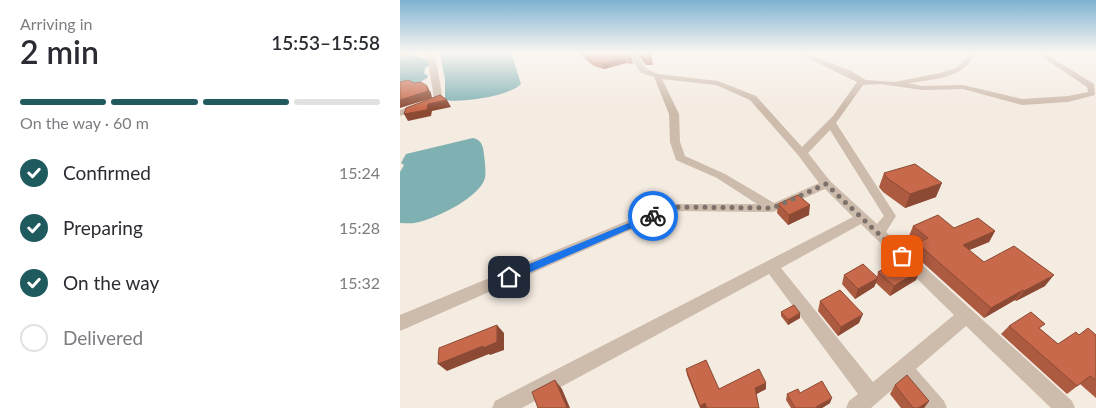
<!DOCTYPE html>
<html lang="en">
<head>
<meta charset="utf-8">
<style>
	body { margin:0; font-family:Lato,sans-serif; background:#f7f7f7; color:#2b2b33; height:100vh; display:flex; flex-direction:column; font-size:19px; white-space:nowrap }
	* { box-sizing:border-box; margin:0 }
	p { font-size:16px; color:#7c7c81 }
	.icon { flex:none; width:28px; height:28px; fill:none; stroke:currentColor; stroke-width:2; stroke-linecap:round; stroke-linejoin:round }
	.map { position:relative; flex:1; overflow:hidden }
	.drawer { display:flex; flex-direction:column; background:#fff; width:400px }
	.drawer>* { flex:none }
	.pin { position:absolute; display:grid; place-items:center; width:42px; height:42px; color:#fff; margin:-21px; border-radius:10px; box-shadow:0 2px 8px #0006 }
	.courier { position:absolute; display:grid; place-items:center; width:50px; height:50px; margin:-25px; border:4px solid #1a73e8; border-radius:50%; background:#fff; color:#222; box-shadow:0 1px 6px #0007 }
	.overview em { font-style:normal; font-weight:600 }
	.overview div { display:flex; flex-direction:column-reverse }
	.overview { display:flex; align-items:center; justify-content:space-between; height:85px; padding:0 20px }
	h1 { font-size:32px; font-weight:600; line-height:38px }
	.bar { display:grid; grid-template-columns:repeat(4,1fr); gap:8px 5px; align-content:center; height:60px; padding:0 20px }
	.bar i { height:6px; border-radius:4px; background:#e1e1e2 }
	.bar .selected { background:#1f5a5e }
	.bar p { grid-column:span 4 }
	ol { padding:0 20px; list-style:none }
	li { display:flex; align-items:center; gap:15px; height:55px }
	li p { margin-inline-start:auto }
	li .icon { padding:5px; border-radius:50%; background:#1f5a5e; color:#fff; stroke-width:4 }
	li:last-child { color:#7c7c81 }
	li i { width:28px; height:28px; border:2px solid #e1e1e2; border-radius:50% }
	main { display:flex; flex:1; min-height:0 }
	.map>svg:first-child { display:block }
	.water { fill:#7fb0b2 }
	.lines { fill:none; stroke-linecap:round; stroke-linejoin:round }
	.minor { fill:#cdbbac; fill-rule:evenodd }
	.wall { fill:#ac5a40 }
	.shaded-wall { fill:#8c4a34 }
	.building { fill:#c8694b; stroke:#8c4a34 }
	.route { fill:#1a73e8 }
	.done { stroke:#7c716b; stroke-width:5; stroke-dasharray:0 9 }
</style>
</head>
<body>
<main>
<section class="drawer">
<div class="overview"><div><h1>2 min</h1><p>Arriving in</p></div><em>15:53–15:58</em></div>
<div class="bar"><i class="selected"></i><i class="selected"></i><i class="selected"></i><i></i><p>On the way · 60 m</p></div>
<ol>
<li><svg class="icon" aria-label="check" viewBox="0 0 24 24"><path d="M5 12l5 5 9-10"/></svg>Confirmed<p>15:24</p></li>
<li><svg class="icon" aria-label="check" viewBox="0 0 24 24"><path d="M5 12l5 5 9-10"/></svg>Preparing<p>15:28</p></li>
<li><svg class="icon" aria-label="check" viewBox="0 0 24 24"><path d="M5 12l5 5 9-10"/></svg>On the way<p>15:32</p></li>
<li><i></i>Delivered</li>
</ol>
</section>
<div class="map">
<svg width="696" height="408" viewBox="0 0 696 408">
	<rect width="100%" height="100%" fill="#f4ebe1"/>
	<path class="water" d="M42,53H111L121,84C110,96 61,103 45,100V79L40,55Z
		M11,55L23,58L29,62L30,65L25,68L24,73L28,76L27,78L20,82L0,89V56Z
		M73,138C82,140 83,146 84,155C85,162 86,171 85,178C80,197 37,218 19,222C13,224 6,223 0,223V172L4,165L1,163L6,154Z"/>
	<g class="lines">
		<path class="minor" d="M0,53H18L0,57Z
			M23,53H30L36,61L43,100L0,116V110L34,99L28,61Z
			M228,53H234L247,69L258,74L318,81L356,96L402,147L433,116L457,82L397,53H405L451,71L466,80L495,82L540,73L556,68L562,63L569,53H575C566,78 532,80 508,83L522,86L563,85L622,99L668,96L688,92L687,87L636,53H644L694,84L695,95L668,102L622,105L563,89L522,90L481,84L463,85L436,123L496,216L486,232L672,401L675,408H651L566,326L516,369L544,401L547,408H524L502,381L471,408H446L449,401L458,394L369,274L122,408H92L95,401L453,217L425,189L373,212L274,211L0,331V315L268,204H357L317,178L276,160L270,142L269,114L254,77L241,73ZM262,79L316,85L350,100L398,155L419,183L374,203L325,174L285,156L280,142L279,114ZM430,130L484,216L477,224L430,181L408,153ZM461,224L554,315L473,382L381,268Z"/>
	</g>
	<path class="wall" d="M181,53H228L232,59L233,64L226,63L204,69L194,66L183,57Z
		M236,53H250L253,65H246Z
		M484,173L536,197L505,208L483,192L479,187Z
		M378,204L409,215L388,225L377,213Z
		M513,226L554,228L595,231L589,242L569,250L584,262L645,286L616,301L615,300L584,318L512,253L516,243L509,236Z
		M495,252L520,270L516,280L490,296L476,283L474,287L455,299L442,284L444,275L477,277L478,272L493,264L491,262Z
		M420,301L459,323L438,336L418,311Z
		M381,312L400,313V318L388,325L381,316Z
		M609,326L640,329L658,344L679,335H696V398L680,384L667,394L601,334Z
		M286,369L319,389L366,383V389L356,394L359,408H300L287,375Z
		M495,385L529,401L524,408H501L490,394Z
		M400,393L430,403L422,408H391L386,400L387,394Z"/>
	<path class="shaded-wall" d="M225,58L226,63L204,69L203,64Z
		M27,86L31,93L32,98L0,108V100Z
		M47,100L51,107L32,111L31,116L8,121L4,114L28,104Z
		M542,183L536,197L505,208L510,194Z
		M410,205L409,215L388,225L389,215Z
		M595,231L589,242L557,255L563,245Z
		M520,270L516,280L490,296L494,286Z
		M654,275L645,286L616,301L624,291Z
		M478,278L474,287L455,299L458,289Z
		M623,290L615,300L584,318L591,308Z
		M400,313V318L388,325V320Z
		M463,314L459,323L438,336L441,327Z
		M97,325L104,333V350L90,355L89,354L47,371L38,364Z
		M155,380L162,389L170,408H167Z
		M366,383V389L355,395V388Z
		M432,398L430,403L422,408H415L416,407Z
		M529,401L524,408H518Z
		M305,403L306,408H301L300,406Z"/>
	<path class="building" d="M182,53H228L232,59L225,58L203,64L193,62Z
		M239,53H250L252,60H245Z
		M8,80L14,83L21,82L27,86L28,91L0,100V82Z
		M40,95L47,100L28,104L27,110L4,114L6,108Z
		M515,164L542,183L510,194L487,178L484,173Z
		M398,195L410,205L389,215L378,204Z
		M538,215L554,228L578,218L595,231L563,245L584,262L614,246L654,275L624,291L623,290L591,308L517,243L528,238L513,226Z
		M499,250L520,270L494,286L478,272L502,258L495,252Z
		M463,264L478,278L458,289L444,275Z
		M440,290L463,314L441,327L420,301Z
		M394,305L400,313L388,320L381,312Z
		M631,312L645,324L639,328L658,344L676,332L679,335L688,328L696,335V380L690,376L677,386L609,326Z
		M97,325V342L83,348V346L38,364L39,348Z
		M306,360L319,389L359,369L366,383L355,388L359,408H307L305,403L300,406L286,369Z
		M507,375L529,401L518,408H513L495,385Z
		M155,380L167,408H138L132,392Z
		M422,381L432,398L416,407V408H394H395L387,394L398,389L400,393Z"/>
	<linearGradient id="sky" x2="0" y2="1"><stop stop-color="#7eb2d2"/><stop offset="0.48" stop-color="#faf6f2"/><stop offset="1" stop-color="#faf6f2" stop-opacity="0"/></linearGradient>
	<rect width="696" height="110" fill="url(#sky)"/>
	<path class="route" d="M253,213L257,216L255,218L112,280H105L104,277L105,274Z"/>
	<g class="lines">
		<path class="done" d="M253,216L272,207L373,208L426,184L502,256"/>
	</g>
</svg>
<div class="pin" style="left:502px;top:256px;background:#ea580c"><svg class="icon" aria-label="bag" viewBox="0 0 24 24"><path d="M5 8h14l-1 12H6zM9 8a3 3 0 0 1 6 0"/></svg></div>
<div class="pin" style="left:109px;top:277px;background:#1f2937"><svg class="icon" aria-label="home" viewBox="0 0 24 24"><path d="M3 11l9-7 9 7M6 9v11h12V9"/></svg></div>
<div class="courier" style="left:253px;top:216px"><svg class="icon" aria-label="bike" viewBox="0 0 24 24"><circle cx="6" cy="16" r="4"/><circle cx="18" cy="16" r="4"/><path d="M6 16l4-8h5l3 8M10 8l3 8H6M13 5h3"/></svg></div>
</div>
</main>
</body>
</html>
